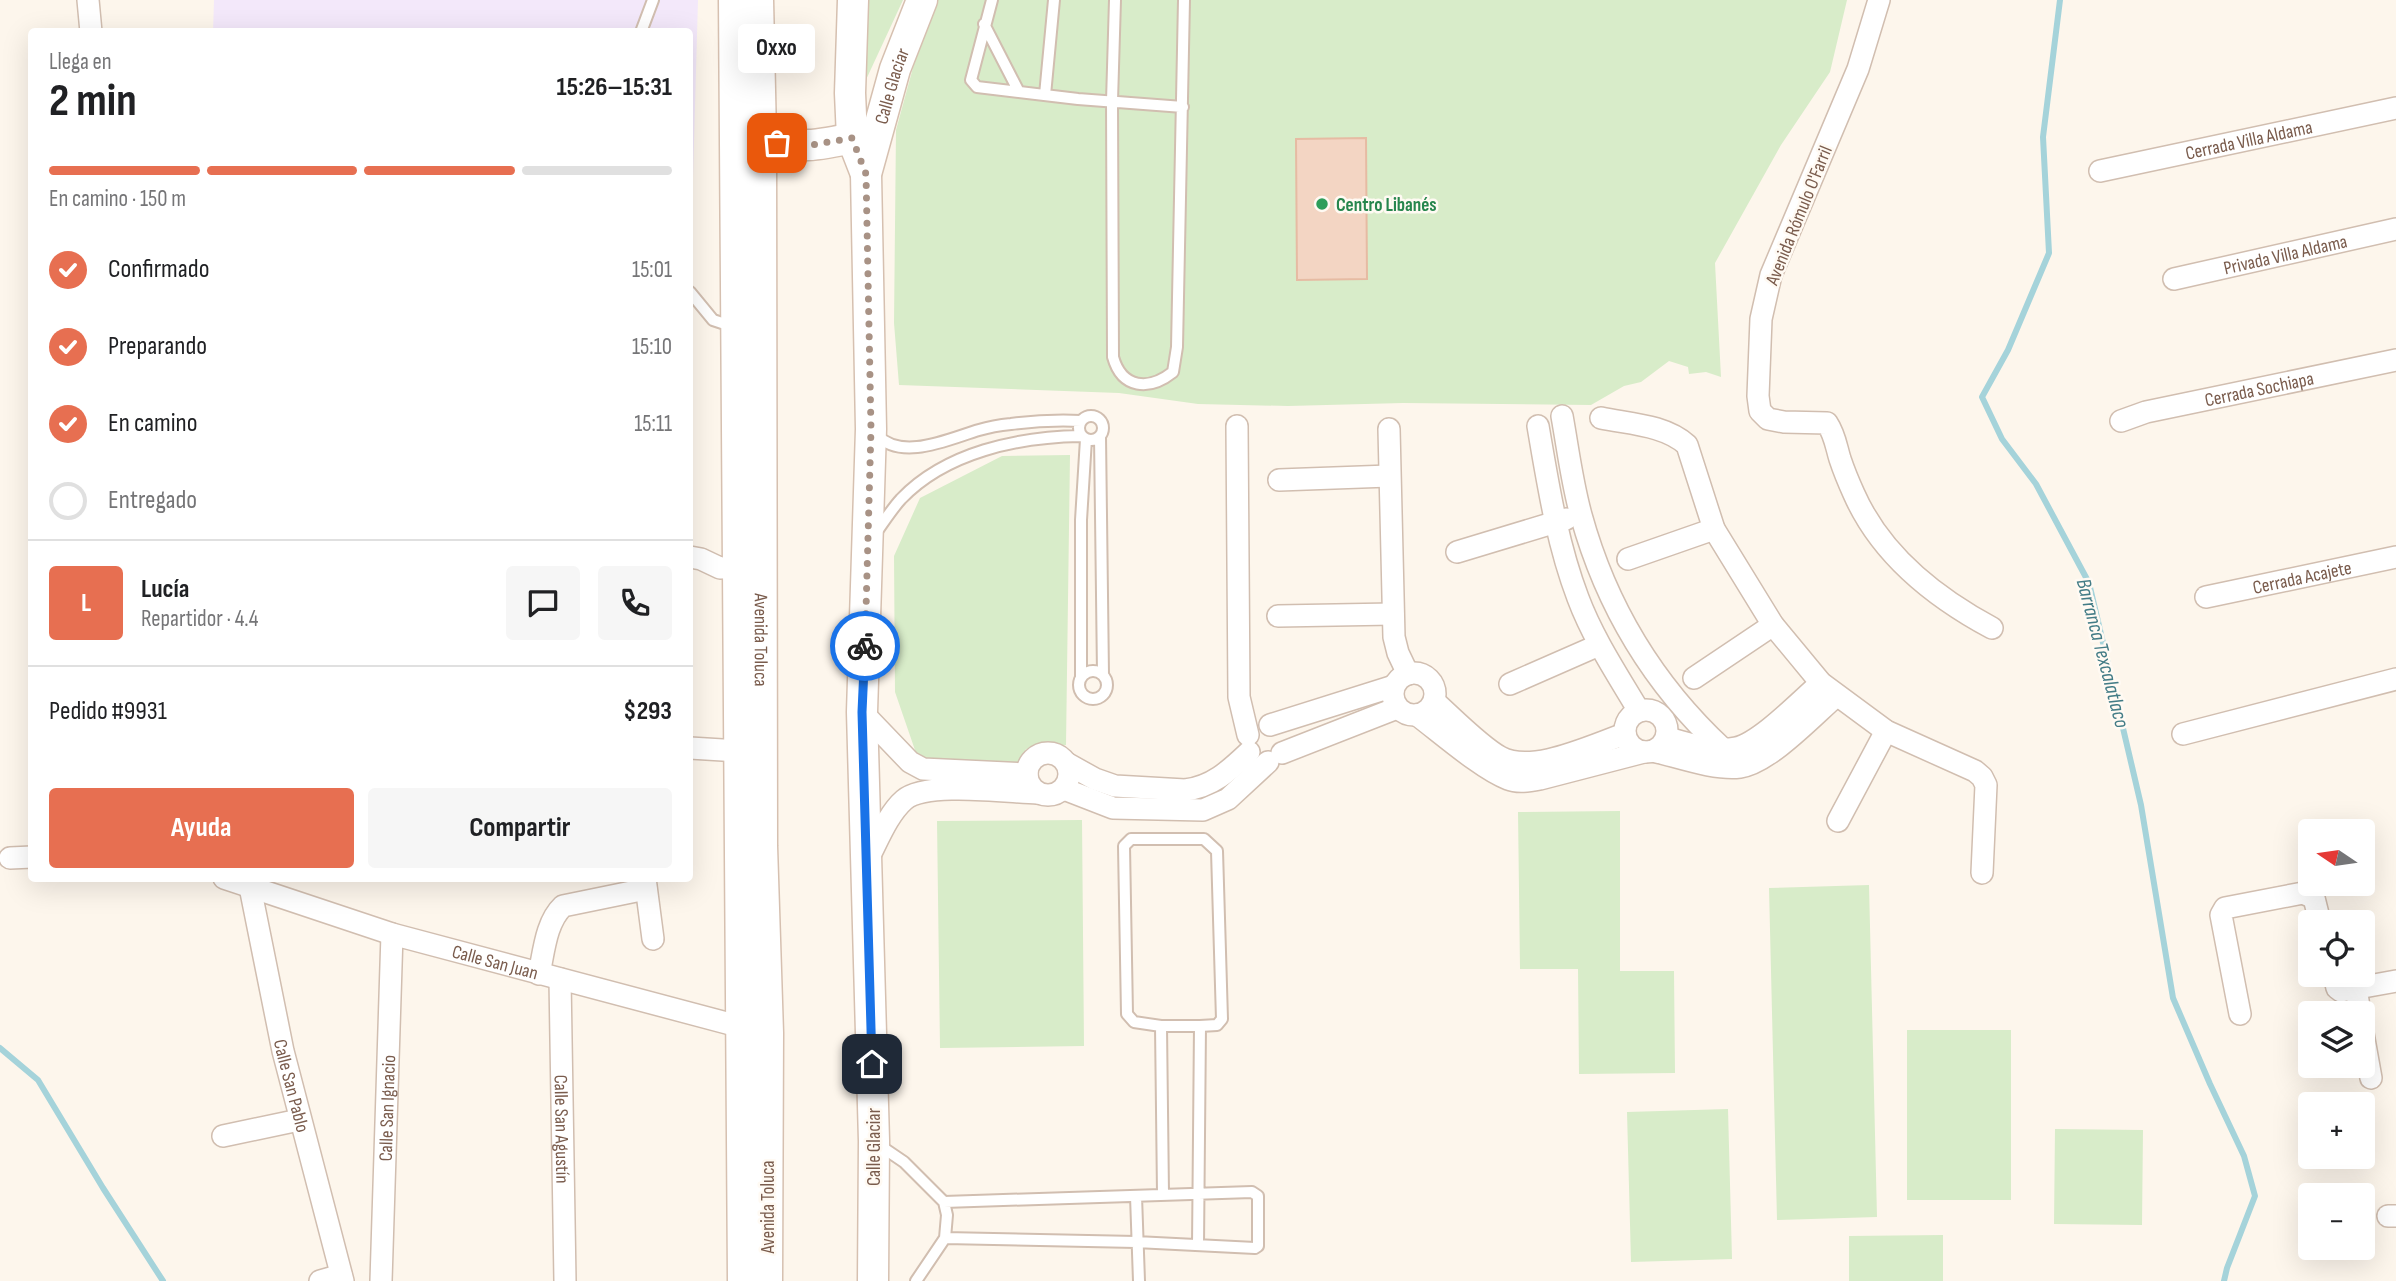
<!DOCTYPE html>
<html lang="es">
<head>
<meta charset="utf-8">
<style>
	body { margin:0; font-family:"Sofia Sans Condensed",sans-serif; background:#f6f6f6; color:#202124; height:100vh; display:flex; flex-direction:column; font-size:26px; white-space:nowrap }
	* { box-sizing:border-box; margin:0 }
	p { font-size:23px; color:#757577 }
	.icon { flex:none; width:38px; height:38px; fill:none; stroke:currentColor; stroke-width:2; stroke-linecap:round; stroke-linejoin:round }
	.map { position:relative; flex:1; overflow:hidden }
	.panel { position:absolute; left:28px; top:28px; width:665px; height:854px; display:flex; flex-direction:column; background:#fff; border-radius:7px; box-shadow:0 7px 28px #0002 }
	.panel>* { flex:none }
	.needle { width:46px; rotate:283deg }
	.buttons { position:absolute; left:2298px; top:819px; display:grid; gap:14px }
	.buttons a { display:grid; place-items:center; width:77px; height:77px; border-radius:7px; background:#fff; box-shadow:0 7px 28px #0002; font-size:35px }
	.pin { position:absolute; display:grid; place-items:center; width:60px; height:60px; color:#fff; margin:-30px; border-radius:14px; box-shadow:0 4px 10px #0006 }
	.courier { position:absolute; display:grid; place-items:center; width:70px; height:70px; margin:-35px; border:5px solid #1a73e8; border-radius:50%; background:#fff; color:#222; box-shadow:0 2px 9px #0007 }
	.bubble { position:absolute; height:49px; border-radius:7px; background:#fff; box-shadow:0 7px 28px #0002; font-size:23px; font-weight:700; line-height:49px; text-align:center }
	.head em { font-style:normal; font-weight:700 }
	.head div { display:flex; flex-direction:column-reverse }
	.head { display:flex; align-items:center; justify-content:space-between; height:119px; padding:0 21px }
	h1 { font-size:46px; font-weight:700; line-height:52px }
	.bar { display:grid; grid-template-columns:repeat(4,1fr); gap:10px 7px; align-content:center; height:84px; padding:0 21px }
	.bar i { height:9px; border-radius:5px; background:#e0e0e0 }
	.bar .current { background:#e76f51 }
	.bar p { grid-column:span 4 }
	.line { display:flex; align-items:center; gap:18px; padding:0 21px; border-top:2px solid #e0e0e0 }
	.line div { flex:1 }
	.round { display:grid; place-items:center; flex:none; width:74px; height:74px; border-radius:7px; background:#f6f6f6 }
	ol { padding:0 21px; list-style:none }
	li { display:flex; align-items:center; gap:21px; height:77px }
	li p { margin-inline-start:auto }
	li .icon { padding:7px; border-radius:50%; background:#e76f51; color:#fff; stroke-width:4 }
	li:last-child { color:#757577 }
	li i { width:38px; height:38px; border:4px solid #e0e0e0; border-radius:50% }
	.action { display:flex; gap:14px; margin-top:auto; padding:14px 21px }
	.action a { flex:1; height:80px; border-radius:7px; background:#e76f51; color:#fff; font-size:28px; font-weight:700; line-height:80px; text-align:center }
	.action a+a { background:#f6f6f6; color:#202124 }
	.map>svg:first-child { display:block }
	.education { fill:#f3e8fa }
	.green { fill:#d8ecc9 }
	.lines { fill:none; stroke-linecap:round; stroke-linejoin:round }
	.stream { stroke:#a5d3da; stroke-width:6 }
	.building { fill:#f3d5c3; stroke:#e6bba3; stroke-width:2 }
	.lane-casing { stroke:#d1beb0; stroke-width:14 }
	.street-casing { stroke:#d1beb0; stroke-width:24 }
	.secondary-casing { stroke:#d6c0b0; stroke-width:33 }
	.lane { stroke:#fff; stroke-width:10 }
	.street { stroke:#fff; stroke-width:21 }
	.secondary { stroke:#fff; stroke-width:30 }
	.done { stroke:#a89285; stroke-width:7; stroke-dasharray:0 12.6 }
	.route { stroke:#1a73e8; stroke-width:9 }
	.leisure-dot { fill:#2e9e5b; stroke:#fffaf3; stroke-width:2.5 }
	.labels { text-anchor:middle; stroke-width:5; stroke-linejoin:round; paint-order:stroke }
	.street-label { font-size:19px; fill:#7a5c4d; stroke:#fffaf3 }
	.leisure-label { font-size:19px; font-weight:bold; fill:#27864d; stroke:#fffaf3; text-anchor:start }
	.water-label { font-size:21px; font-style:italic; fill:#437c86; stroke:#fffaf3 }
</style>
</head>
<body>
<div class="map">
<svg width="2396" height="1281" viewBox="0 0 2396 1281">
	<rect width="100%" height="100%" fill="#fdf6ec"/>
	<path class="education" d="M214,0H698L690,285V32H213Z"/>
	<path class="green" d="M867,0H903L858,97Z
		M936,0H1847L1830,72L1781,145L1715,263L1721,377L1706,372L1689,374L1688,367L1669,361L1641,382L1624,386L1591,405L1403,403L1288,406L1198,404L1119,393L899,385L894,323L896,130L926,20Z
		M1070,455L1066,745L1026,749L1019,763L930,762L916,753L895,692L894,556L920,498L1002,456Z
		M1620,811V971H1674L1675,1073L1579,1074L1578,969H1520L1518,812Z
		M1082,820L1084,1046L940,1048L937,821Z
		M1869,885L1877,1217L1777,1220L1769,888Z
		M1907,1030H2011V1200H1907Z
		M1728,1109L1732,1259L1631,1262L1627,1112Z
		M2055,1129L2143,1130L2142,1225L2054,1224Z
		M1943,1235V1281H1849V1236Z"/>
	<g class="lines">
		<path class="stream" d="M2060,0L2043,137L2049,253L2008,350L1982,397L2002,439L2036,484L2089,583L2141,805L2173,998L2210,1084L2244,1156L2255,1196L2227,1268L2224,1281
			M0,1048L38,1080L103,1188L163,1281"/>
	</g>
	<path class="building" d="M1366,138L1367,279L1297,280L1296,139Z"/>
	<g class="lines">
		<defs>
			<path id="lane" d="M992,0L971,80L977,87L1078,99L1183,107
				M1115,0L1112,101L1113,357C1122,389 1149,391 1173,372L1177,347L1184,0
				M984,24L1019,92
				M641,32L653,0
				M1045,95L1054,0
				M690,292L713,320L734,327
				M1079 428a12 12 0 1 1 24 0a12 12 0 1 1-24 0Z
				M877,435C902,462 951,438 979,430C989,427 1001,425 1011,424C1034,421 1058,420 1081,421
				M1100,436L1103,674
				M875,534C883,523 891,510 901,499C946,452 1018,437 1081,436
				M1079 685a14 14 0 1 1 28 0a14 14 0 1 1-28 0Z
				M1081,677V520L1086,439
				M1161,1026H1200
				M879,1145L904,1162L944,1202L947,1215L945,1238L916,1281
				M1163,1194L1161,1026L1134,1022L1127,1014L1124,846L1131,839H1204L1217,851L1222,1019L1217,1025L1200,1026L1198,1245
				M1136,1196L1139,1281
				M944,1202L1252,1192L1258,1196V1246L1255,1248L1136,1242L945,1238"/>
			<g id="street">
				<path d="M88,0L91,32"/>
				<path d="M1879,0L1858,69L1771,275L1761,319L1758,396L1760,411L1768,419L1784,422L1827,423C1835,435 1836,446 1840,459C1844,471 1849,483 1854,494C1881,555 1934,597 1992,628"/>
				<path id="s1" d="M2100,171L2396,108"/>
				<path id="s2" d="M2174,279L2396,229"/>
				<path d="M1562,416C1568,449 1572,483 1581,515C1606,606 1654,685 1723,749"/>
				<path d="M1601,418C1630,424 1665,425 1687,445L1714,529L1773,625L1821,683L1886,731L1975,771L1982,777L1986,785L1982,873"/>
				<path id="s3" d="M2121,421L2146,412L2396,360"/>
				<path d="M1237,426L1239,697L1248,735"/>
				<path d="M1538,426C1548,484 1557,543 1578,598C1593,638 1617,674 1639,711"/>
				<path d="M1389,429L1394,637L1398,653L1408,674"/>
				<path d="M1279,480L1389,476"/>
				<path d="M1457,552L1566,519"/>
				<path d="M690,557L701,559L720,568L752,567"/>
				<path d="M1628,559L1714,529"/>
				<path id="s4" d="M2206,597L2396,557"/>
				<path d="M1278,616L1393,614"/>
				<circle cx="1414" cy="694" r="21"/>
				<path d="M1694,678L1773,625"/>
				<path d="M1510,684L1599,645"/>
				<path d="M1434,701C1452,717 1480,746 1500,757C1532,775 1592,745 1625,734"/>
				<circle cx="1646" cy="731" r="21"/>
				<path d="M862,712L910,762L923,769L1027,774"/>
				<path d="M1417,715C1441,733 1482,769 1508,779C1518,783 1529,781 1540,779L1644,752"/>
				<path d="M1270,725L1394,686"/>
				<path d="M2183,734L2396,679"/>
				<path d="M1667,738C1688,743 1714,753 1736,748C1760,743 1801,700 1821,683"/>
				<path d="M690,748L739,751"/>
				<path d="M1653,751C1679,757 1714,770 1740,767C1769,763 1813,716 1836,696"/>
				<circle cx="1048" cy="774" r="21"/>
				<path d="M1282,753L1397,708"/>
				<path d="M1068,764L1095,779L1115,786L1185,790C1212,787 1229,771 1249,752"/>
				<path d="M1064,789L1113,808L1203,810L1228,799L1268,762"/>
				<path d="M1838,821L1886,731"/>
				<path d="M10,858L32,857"/>
				<path d="M868,859C878,840 888,814 904,800C926,781 1006,792 1037,793"/>
				<path id="s5" d="M224,878L392,934L753,1030"/>
				<path d="M645,878L653,939"/>
				<path id="s6" d="M250,887L283,1051L343,1281"/>
				<path d="M539,974C544,951 546,922 563,906L646,889"/>
				<path d="M2334,975L2337,988L2341,991L2396,981"/>
				<path id="s7" d="M560,979L565,1281"/>
				<path d="M2356,988L2360,1013"/>
				<path d="M2240,1014L2221,915L2225,908L2303,893L2314,898L2320,922"/>
				<path d="M2362,1028L2371,1078"/>
				<path d="M223,1136L299,1120"/>
				<path d="M2388,1216H2396"/>
				<path d="M320,1281L341,1275"/>
				<path id="s8" d="M381,1281L392,934"/>
			</g>
			<g id="secondary">
				<path d="M734,0L743,1281"/>
				<path id="s9" d="M758,0L761,135L762,846L768,1033L767,1281"/>
				<path d="M853,0L850,93L852,138L866,174"/>
				<path d="M761,135C796,154 832,142 869,134"/>
				<path id="s10" d="M873,1281L874,1141L862,712L871,429L866,174L895,69L922,0"/>
			</g>
		</defs>
		<use href="#lane" class="lane-casing"/>
		<use href="#street" class="street-casing"/>
		<use href="#secondary" class="secondary-casing"/>
		<use href="#lane" class="lane"/>
		<use href="#street" class="street"/>
		<use href="#secondary" class="secondary"/>
	</g>
	<g class="lines">
		<path class="done" d="M777,143L806,146L852,138L866,174L871,429L865,646"/>
		<path class="route" d="M865,646L862,712L872,1064"/>
	</g>
	<circle class="leisure-dot" cx="1322" cy="204" r="7"/>
	<g class="labels">
		<g class="street-label">
			<text dy="7" stroke="none"><textPath href="#s10" startOffset="1199">Calle Glaciar</textPath></text>
			<text dy="7" stroke="none"><textPath href="#s1" startOffset="152">Cerrada Villa Aldama</textPath></text>
			<text transform="translate(1798 215) rotate(-68)" y="7">Avenida Rómulo O'Farril</text>
			<text dy="7" stroke="none"><textPath href="#s2" startOffset="114">Privada Villa Aldama</textPath></text>
			<text dy="7" stroke="none"><textPath href="#s3" startOffset="142">Cerrada Sochiapa</textPath></text>
			<text dy="7" stroke="none"><textPath href="#s4" startOffset="98">Cerrada Acajete</textPath></text>
			<text dy="7" stroke="none"><textPath href="#s9" startOffset="640">Avenida Toluca</textPath></text>
			<text dy="7" stroke="none"><textPath href="#s5" startOffset="284">Calle San Juan</textPath></text>
			<text dy="7" stroke="none"><textPath href="#s6" startOffset="203">Calle San Pablo</textPath></text>
			<text dy="7" stroke="none"><textPath href="#s8" startOffset="173">Calle San Ignacio</textPath></text>
			<text dy="7" stroke="none"><textPath href="#s7" startOffset="150">Calle San Agustín</textPath></text>
			<text transform="translate(873 1147) rotate(-90)" y="7">Calle Glaciar</text>
			<text transform="translate(767 1207) rotate(-90)" y="7">Avenida Toluca</text>
		</g>
		<g class="leisure-label">
			<text x="1336" y="211">Centro Libanés</text>
		</g>
		<g class="water-label">
			<text transform="translate(2103 653) rotate(75)" y="7">Barranca Texcalatlaco</text>
		</g>
	</g>
</svg>
<div class="buttons">
<a><svg class="needle" viewBox="-14 -14 28 28"><path d="M0-13l5 13h-10z" fill="#e53935"/><path d="M0 13l5-13h-10z" fill="#757577"/></svg></a>
<a><svg class="icon" aria-label="locate" viewBox="0 0 24 24"><circle cx="12" cy="12" r="6"/><path d="M12 2v4M12 18v4M2 12h4M18 12h4"/></svg></a>
<a><svg class="icon" aria-label="layers" viewBox="0 0 24 24"><path d="M12 4l9 5-9 5-9-5zM3 14l9 5 9-5"/></svg></a>
<a>+</a>
<a>−</a>
</div>
<div class="pin" style="left:777px;top:143px;background:#ea580c"><svg class="icon" aria-label="bag" viewBox="0 0 24 24"><path d="M5 8h14l-1 12H6zM9 8a3 3 0 0 1 6 0"/></svg></div>
<div class="pin" style="left:872px;top:1064px;background:#1f2937"><svg class="icon" aria-label="home" viewBox="0 0 24 24"><path d="M3 11l9-7 9 7M6 9v11h12V9"/></svg></div>
<div class="courier" style="left:865px;top:646px"><svg class="icon" aria-label="bike" viewBox="0 0 24 24"><circle cx="6" cy="16" r="4"/><circle cx="18" cy="16" r="4"/><path d="M6 16l4-8h5l3 8M10 8l3 8H6M13 5h3"/></svg></div>
<div class="bubble" style="left:738px;top:24px;width:77px">Oxxo</div>
<section class="panel">
<div class="head"><div><h1>2 min</h1><p>Llega en</p></div><em>15:26–15:31</em></div>
<div class="bar"><i class="current"></i><i class="current"></i><i class="current"></i><i></i><p>En camino · 150 m</p></div>
<ol>
<li><svg class="icon" aria-label="check" viewBox="0 0 24 24"><path d="M5 12l5 5 9-10"/></svg>Confirmado<p>15:01</p></li>
<li><svg class="icon" aria-label="check" viewBox="0 0 24 24"><path d="M5 12l5 5 9-10"/></svg>Preparando<p>15:10</p></li>
<li><svg class="icon" aria-label="check" viewBox="0 0 24 24"><path d="M5 12l5 5 9-10"/></svg>En camino<p>15:11</p></li>
<li><i></i>Entregado</li>
</ol>
<div class="line" style="height:126px"><b class="round" style="background:#e76f51;color:#fff">L</b><div><b>Lucía</b><p>Repartidor · 4.4</p></div><a class="round"><svg class="icon" aria-label="chat" viewBox="0 0 24 24"><path d="M4 5h16v11H9l-5 4z"/></svg></a><a class="round"><svg class="icon" aria-label="phone" viewBox="0 0 24 24"><path d="M5 4h4l2 5-3 2q2 4 5 5l2-3 5 2v4C11 20 4 13 5 4z"/></svg></a></div>
<div class="line" style="height:91px"><div>Pedido #9931</div><b>$293</b></div>
<div class="action"><a>Ayuda</a><a>Compartir</a></div>
</section>
</div>
</body>
</html>
